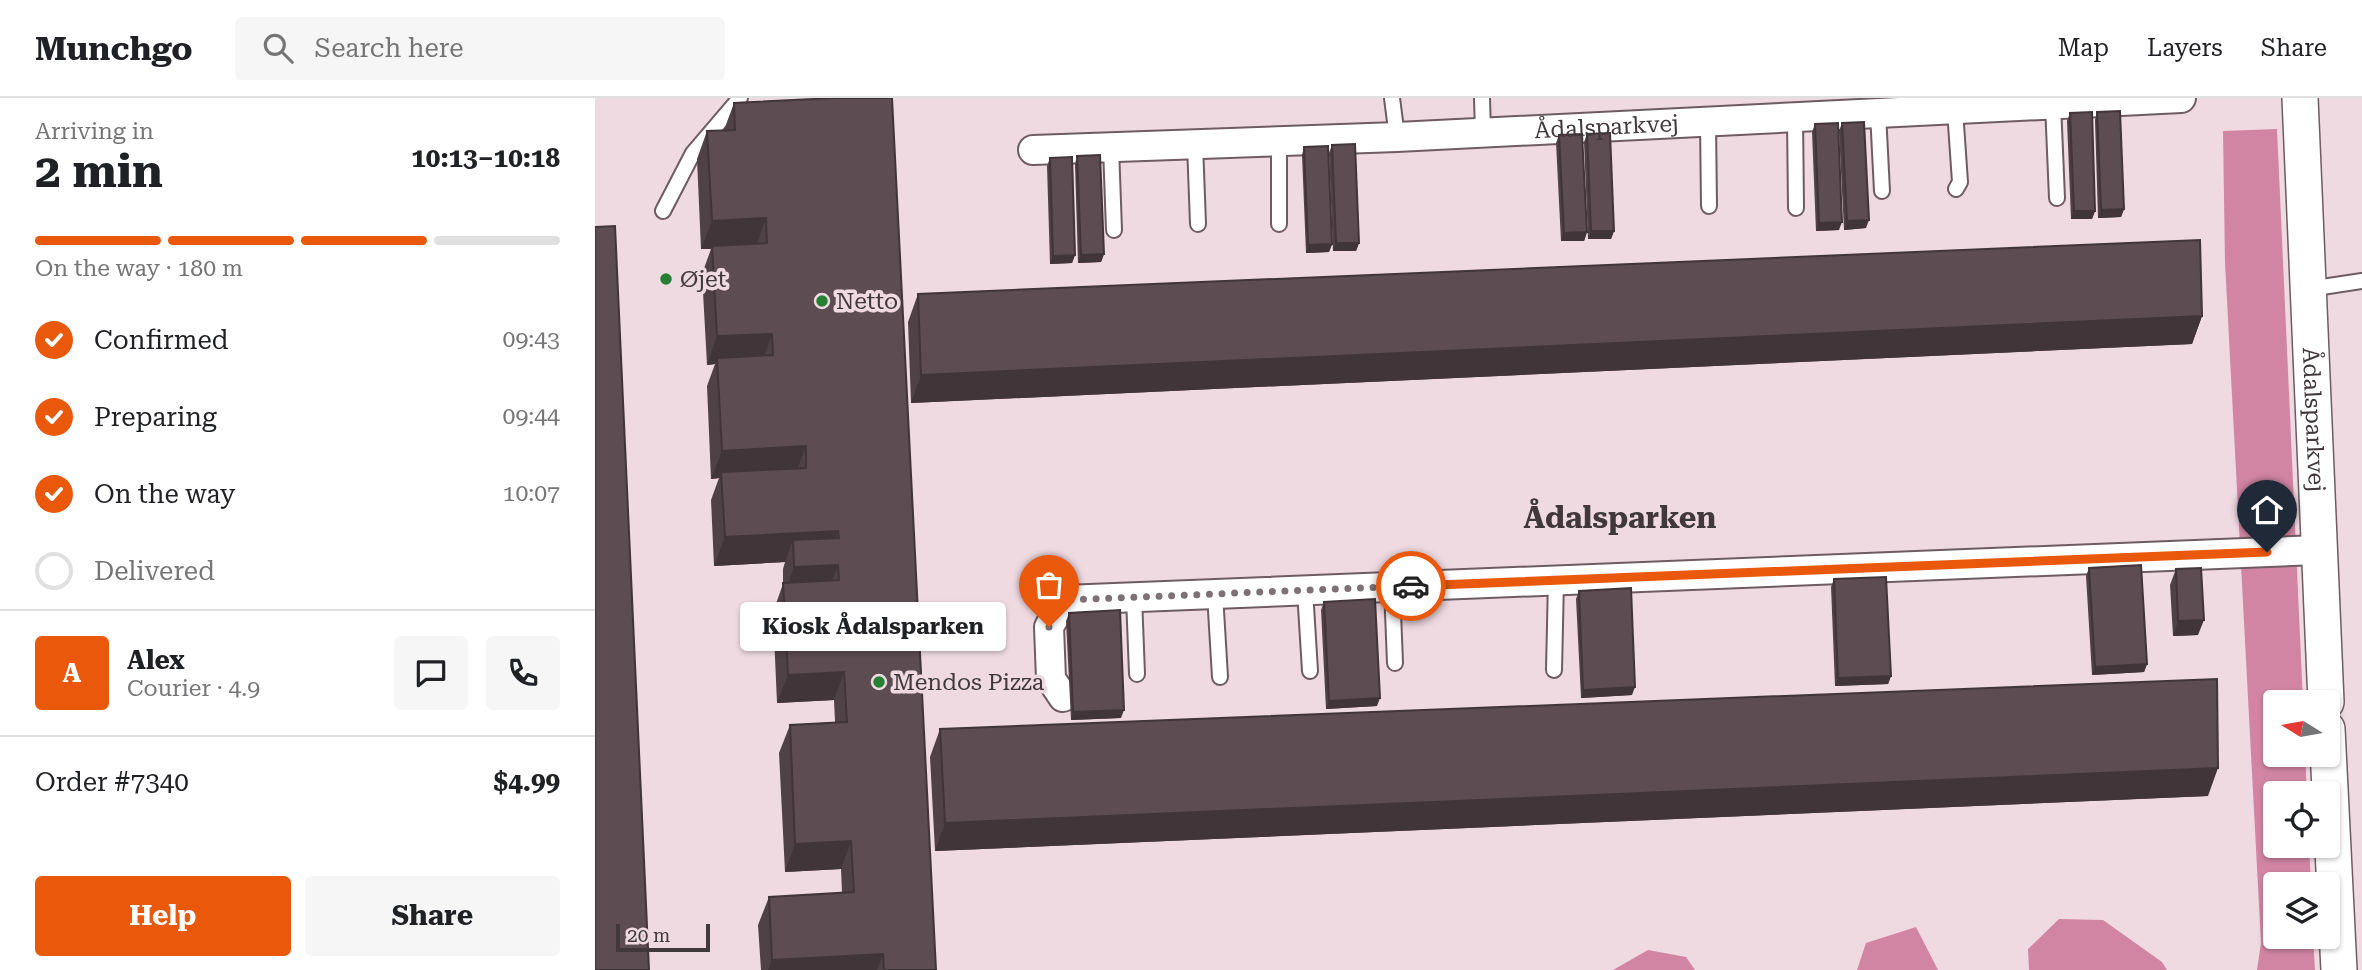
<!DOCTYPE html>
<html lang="en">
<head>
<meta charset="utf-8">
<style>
	body { margin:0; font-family:"Roboto Serif",serif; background:#f6f6f6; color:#202124; height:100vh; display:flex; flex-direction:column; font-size:26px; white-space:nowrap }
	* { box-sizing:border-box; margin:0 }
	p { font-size:23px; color:#757577 }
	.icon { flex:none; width:38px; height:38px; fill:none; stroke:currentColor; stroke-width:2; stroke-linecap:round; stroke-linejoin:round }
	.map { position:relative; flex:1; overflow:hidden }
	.panel { display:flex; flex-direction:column; background:#fff; width:595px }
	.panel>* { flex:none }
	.needle { width:46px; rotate:281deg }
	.fabs { position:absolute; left:1668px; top:592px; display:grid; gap:14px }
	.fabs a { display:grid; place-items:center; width:77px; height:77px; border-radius:7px; background:#fff; box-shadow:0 2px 5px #0004; font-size:35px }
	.scale { position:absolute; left:21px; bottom:18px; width:94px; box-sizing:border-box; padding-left:7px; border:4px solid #40383b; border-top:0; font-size:19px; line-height:24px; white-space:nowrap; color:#40383b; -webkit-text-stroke:5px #efdae1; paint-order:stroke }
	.pin { position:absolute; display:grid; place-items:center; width:60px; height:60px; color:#fff; margin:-72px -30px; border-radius:50% 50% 50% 0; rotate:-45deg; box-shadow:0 0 7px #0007 }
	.pin .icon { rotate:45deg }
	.courier { position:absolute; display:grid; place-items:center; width:70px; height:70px; margin:-35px; border:5px solid #ea580c; border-radius:50%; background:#fff; color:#222; box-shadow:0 2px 9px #0007 }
	.bubble { position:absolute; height:49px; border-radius:7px; background:#fff; box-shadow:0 2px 5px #0004; font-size:23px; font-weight:700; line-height:49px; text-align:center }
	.head em { font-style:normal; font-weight:700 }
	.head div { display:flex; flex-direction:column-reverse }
	.head { display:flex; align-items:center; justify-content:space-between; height:119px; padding:0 35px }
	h1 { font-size:46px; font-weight:700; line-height:52px }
	.bar { display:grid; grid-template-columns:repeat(4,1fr); gap:10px 7px; align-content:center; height:84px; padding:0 35px }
	.bar i { height:9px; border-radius:5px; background:#e0e0e0 }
	.bar .selected { background:#ea580c }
	.bar p { grid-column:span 4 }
	.line { display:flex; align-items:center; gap:18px; padding:0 35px; border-top:2px solid #e0e0e0 }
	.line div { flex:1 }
	.round { display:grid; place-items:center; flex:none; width:74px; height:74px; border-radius:7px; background:#f6f6f6 }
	ol { padding:0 35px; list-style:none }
	li { display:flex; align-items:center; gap:21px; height:77px }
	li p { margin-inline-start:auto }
	li .icon { padding:7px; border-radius:50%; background:#ea580c; color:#fff; stroke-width:4 }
	li:last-child { color:#757577 }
	li i { width:38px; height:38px; border:4px solid #e0e0e0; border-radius:50% }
	.button { display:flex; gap:14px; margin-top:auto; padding:14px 35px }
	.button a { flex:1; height:80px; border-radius:7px; background:#ea580c; color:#fff; font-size:28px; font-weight:700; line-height:80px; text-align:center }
	.button a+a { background:#f6f6f6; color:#202124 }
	header { display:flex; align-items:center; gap:42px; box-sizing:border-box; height:98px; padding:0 35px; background:#fff; border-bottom:2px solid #e0e0e0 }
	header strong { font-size:33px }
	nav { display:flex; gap:38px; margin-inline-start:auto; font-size:24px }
	.search { width:490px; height:63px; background:#f6f6f6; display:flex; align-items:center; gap:18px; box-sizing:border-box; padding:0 24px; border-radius:7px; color:#757577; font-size:26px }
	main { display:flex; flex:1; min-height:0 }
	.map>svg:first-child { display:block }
	.forest { fill:#d285a3 }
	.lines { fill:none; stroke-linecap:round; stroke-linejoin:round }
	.service-casing { stroke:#6e5c62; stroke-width:18 }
	.minor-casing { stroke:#6e5c62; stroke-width:32 }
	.tertiary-casing { stroke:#6e5c62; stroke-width:38 }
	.service { stroke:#fff; stroke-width:14 }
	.minor { stroke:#fff; stroke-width:28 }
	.tertiary { stroke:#fff; stroke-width:35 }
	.wall { fill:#504147 }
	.shaded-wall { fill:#413539 }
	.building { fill:#5d4c52; stroke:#413539; stroke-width:2 }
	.done { stroke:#7d7175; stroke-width:7; stroke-dasharray:0 12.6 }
	.route { stroke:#ea580c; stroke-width:9 }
	.poi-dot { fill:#258031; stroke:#efdae1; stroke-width:2.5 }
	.labels { text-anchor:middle; stroke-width:7; stroke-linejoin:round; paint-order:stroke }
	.street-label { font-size:23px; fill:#40383b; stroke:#efdae1 }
	.poi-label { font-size:23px; fill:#40383b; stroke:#efdae1; text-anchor:start }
	.district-label { font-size:30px; font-weight:bold; fill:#40383b; stroke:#efdae1 }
</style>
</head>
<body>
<header>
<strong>Munchgo</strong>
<div class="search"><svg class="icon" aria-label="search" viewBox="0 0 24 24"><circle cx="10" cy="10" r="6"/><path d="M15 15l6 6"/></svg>Search here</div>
<nav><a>Map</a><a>Layers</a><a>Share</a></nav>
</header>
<main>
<section class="panel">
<div class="head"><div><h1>2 min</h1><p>Arriving in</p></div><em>10:13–10:18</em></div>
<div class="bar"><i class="selected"></i><i class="selected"></i><i class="selected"></i><i></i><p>On the way · 180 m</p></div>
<ol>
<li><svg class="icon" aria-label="check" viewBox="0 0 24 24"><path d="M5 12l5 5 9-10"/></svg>Confirmed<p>09:43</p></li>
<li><svg class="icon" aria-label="check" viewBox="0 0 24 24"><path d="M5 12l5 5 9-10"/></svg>Preparing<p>09:44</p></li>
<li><svg class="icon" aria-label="check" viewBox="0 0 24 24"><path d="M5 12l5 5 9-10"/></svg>On the way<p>10:07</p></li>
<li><i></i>Delivered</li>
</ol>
<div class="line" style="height:126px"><b class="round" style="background:#ea580c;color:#fff">A</b><div><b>Alex</b><p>Courier · 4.9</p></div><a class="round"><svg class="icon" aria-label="chat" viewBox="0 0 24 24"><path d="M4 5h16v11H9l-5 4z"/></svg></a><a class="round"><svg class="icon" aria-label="phone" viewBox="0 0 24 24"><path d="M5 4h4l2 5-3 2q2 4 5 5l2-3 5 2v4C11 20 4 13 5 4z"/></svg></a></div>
<div class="line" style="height:91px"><div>Order #7340</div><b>$4.99</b></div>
<div class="button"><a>Help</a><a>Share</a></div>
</section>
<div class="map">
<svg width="1767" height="872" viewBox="0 0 1767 872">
	<rect width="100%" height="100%" fill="#efdae1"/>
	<path class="forest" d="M1682,31L1708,604H1680V656H1710L1712,695H1680V747H1714L1716,786H1680V838H1718L1720,872H1662L1666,845L1630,165L1628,33Z
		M1464,821L1508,822L1567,864L1572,872H1434L1433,851Z
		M1321,829L1343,872H1262L1271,845Z
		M1053,852L1091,859L1100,872H1018Z"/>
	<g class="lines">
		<defs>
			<path id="service" d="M797,0L802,39
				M887,0L888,34
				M1458,6L1462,100
				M1360,12L1365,84L1361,91
				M1283,15L1287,93
				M1200,19L1201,110
				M1113,24L1114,108
				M684,43V126
				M600,46L603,126
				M516,49L519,132
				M68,113L98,55L145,0
				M1714,191L1767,183
				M797,489L800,565
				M710,492L715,573
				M620,496L625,579
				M539,499L542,576
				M959,572L961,482"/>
			<g id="minor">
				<path id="s1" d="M438,52L802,39L1586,0"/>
				<path d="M468,599L456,581L454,529L469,502L1724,452"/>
			</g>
			<g id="tertiary">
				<path id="s2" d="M1705,0L1731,604"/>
				<path d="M1732,631L1744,872"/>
			</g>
		</defs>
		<use href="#service" class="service-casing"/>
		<use href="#minor" class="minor-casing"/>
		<use href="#tertiary" class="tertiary-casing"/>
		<use href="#service" class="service"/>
		<use href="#minor" class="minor"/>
		<use href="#tertiary" class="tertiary"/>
	</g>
	<path class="wall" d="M239,0L341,872H166L163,827L174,799L247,795L246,771L190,774L184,655L195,627L240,624L239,602L182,605L178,514L188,486V471L190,464L119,468L116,402L124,380L116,381L112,288L120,266L112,267L107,176L116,151H106L102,61L112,33L129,32L139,5Z
		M1502,14L1529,111L1526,119L1503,120L1500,22Z
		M1475,15L1500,113L1497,121H1476L1472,23Z
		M1247,25L1271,130L1249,132L1244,33Z
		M1220,26L1244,132L1221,133L1217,34Z
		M992,36L1019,133L1016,141H993L989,44Z
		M964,37L992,134L989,143H966L961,45Z
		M737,47L764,145L761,153H738L734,55Z
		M709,49L737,146L734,154L711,155L707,57Z
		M482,58L509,156L506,164L483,165L480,66Z
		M455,60L480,157L477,165L455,166L452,68Z
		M323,196L1607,218L1597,246L316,305L313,224Z
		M1494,470L1552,566L1549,574L1497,577L1491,478Z
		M1581,471L1603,537L1578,538L1575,487Z
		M1239,481L1296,578L1293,586L1240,588L1236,489Z
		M984,493L1037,597L986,600L981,501Z
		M729,504L782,608L731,611L726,512Z
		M474,515L526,620L476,622L471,523Z
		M345,631L1613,698L340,753L335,659Z"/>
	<path class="shaded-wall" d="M1529,111L1526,119L1503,120L1506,112Z
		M1479,113H1500L1497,121H1476Z
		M171,120L161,148H117L116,151H106L117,123Z
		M1274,122L1271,130L1249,132L1252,123Z
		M1247,124L1244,132L1221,133L1224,125Z
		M996,133H1019L1016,141H993Z
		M992,134L989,143H966L969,135Z
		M741,145H764L761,153H738Z
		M737,146L734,154L711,155L713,147Z
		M509,156L506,164L483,165L486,157Z
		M480,157L477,165L455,166L458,158Z
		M1607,218L1597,246L316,305L326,277Z
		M177,236L167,264L122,260L120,266L112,267L122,238Z
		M211,348L200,377L126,374L124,380L116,381L127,353Z
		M243,433L233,462L198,442L190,464L119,468L130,439Z
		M243,467L233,495L189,497L199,469Z
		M1609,522L1603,537L1578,538L1583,523Z
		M1552,566L1549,574L1497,577L1500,569Z
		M249,574L239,602L182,605L193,577Z
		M1296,578L1293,586L1240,588L1243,580Z
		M1040,589L1037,597L986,600L988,592Z
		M785,600L782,608L731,611L734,603Z
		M529,612L526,620L476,622L478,614Z
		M1623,670L1613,698L340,753L350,725Z
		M256,743L246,771L190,774L200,746Z
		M288,856L282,872H173L177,862Z"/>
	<path class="building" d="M239,0H297L341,872H289L288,856L177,862L174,799L259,794L256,743L200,746L195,627L252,624L249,574L193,577L188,485L244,482L243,467L199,469L198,442L244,440L243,433L130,439L126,374L211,370V348L127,353L122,260L178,257L177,236L122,238L117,148L172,145L171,120L117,123L112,33L140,32L139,5Z
		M1525,13L1529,111L1506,112L1502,14Z
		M1497,14L1500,113H1479L1475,15Z
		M1269,24L1274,122L1252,123L1247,25Z
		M1243,25L1247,124L1224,125L1220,26Z
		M1015,35L1019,133H996L992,36Z
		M987,36L992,134L969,135L964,37Z
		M760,46L764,145H741L737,47Z
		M733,48L737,146L713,147L709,49Z
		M505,57L509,156L486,157L482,58Z
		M477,59L480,157L458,158L455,60Z
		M20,128L54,872H0V129Z
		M1605,142L1607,218L326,277L323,196Z
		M1546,467L1552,566L1500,569L1494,470Z
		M1606,470L1609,522L1583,523L1581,471Z
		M1291,479L1296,578L1243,580L1239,481Z
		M1036,490L1040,589L988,592L984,493Z
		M780,501L785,600L734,603L729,504Z
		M525,512L529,612L478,614L474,515Z
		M1622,581L1623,670L350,725L345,631Z"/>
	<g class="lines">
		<path class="done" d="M454,529L469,502L816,488"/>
		<path class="route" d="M816,488L1672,454"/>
	</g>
	<g class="poi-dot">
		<circle cx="71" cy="181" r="7"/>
		<circle cx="227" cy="203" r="7"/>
		<circle cx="284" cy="584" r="7"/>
	</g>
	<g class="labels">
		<g class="street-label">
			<text dy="8" stroke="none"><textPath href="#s1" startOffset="574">Ådalsparkvej</textPath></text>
			<text dy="8" stroke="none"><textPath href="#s2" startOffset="322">Ådalsparkvej</textPath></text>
		</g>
		<g class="poi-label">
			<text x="85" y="189">Øjet</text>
			<text x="241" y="211">Netto</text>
			<text x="298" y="592">Mendos Pizza</text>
		</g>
		<g class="district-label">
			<text x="1025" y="430">Ådalsparken</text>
		</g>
	</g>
</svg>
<div class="fabs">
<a><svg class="needle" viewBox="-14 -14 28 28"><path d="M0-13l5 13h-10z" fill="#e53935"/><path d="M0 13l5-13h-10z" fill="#757577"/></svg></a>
<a><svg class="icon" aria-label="locate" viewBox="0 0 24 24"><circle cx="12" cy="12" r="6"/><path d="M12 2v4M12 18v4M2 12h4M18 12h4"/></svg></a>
<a><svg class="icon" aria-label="layers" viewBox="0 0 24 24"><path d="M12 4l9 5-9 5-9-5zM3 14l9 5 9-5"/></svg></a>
</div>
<div class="scale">20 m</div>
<div class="pin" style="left:454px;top:529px;background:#ea580c"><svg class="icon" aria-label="bag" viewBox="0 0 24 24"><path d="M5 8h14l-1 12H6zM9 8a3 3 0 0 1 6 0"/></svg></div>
<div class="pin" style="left:1672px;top:454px;background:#1f2937"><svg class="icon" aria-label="home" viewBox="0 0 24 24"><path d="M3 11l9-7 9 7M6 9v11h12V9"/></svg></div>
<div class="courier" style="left:816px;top:488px"><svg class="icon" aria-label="car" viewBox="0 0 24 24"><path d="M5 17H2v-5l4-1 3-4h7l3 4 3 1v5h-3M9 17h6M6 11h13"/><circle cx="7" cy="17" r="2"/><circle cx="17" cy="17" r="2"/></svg></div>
<div class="bubble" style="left:145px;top:504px;width:266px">Kiosk Ådalsparken</div>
</div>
</main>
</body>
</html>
